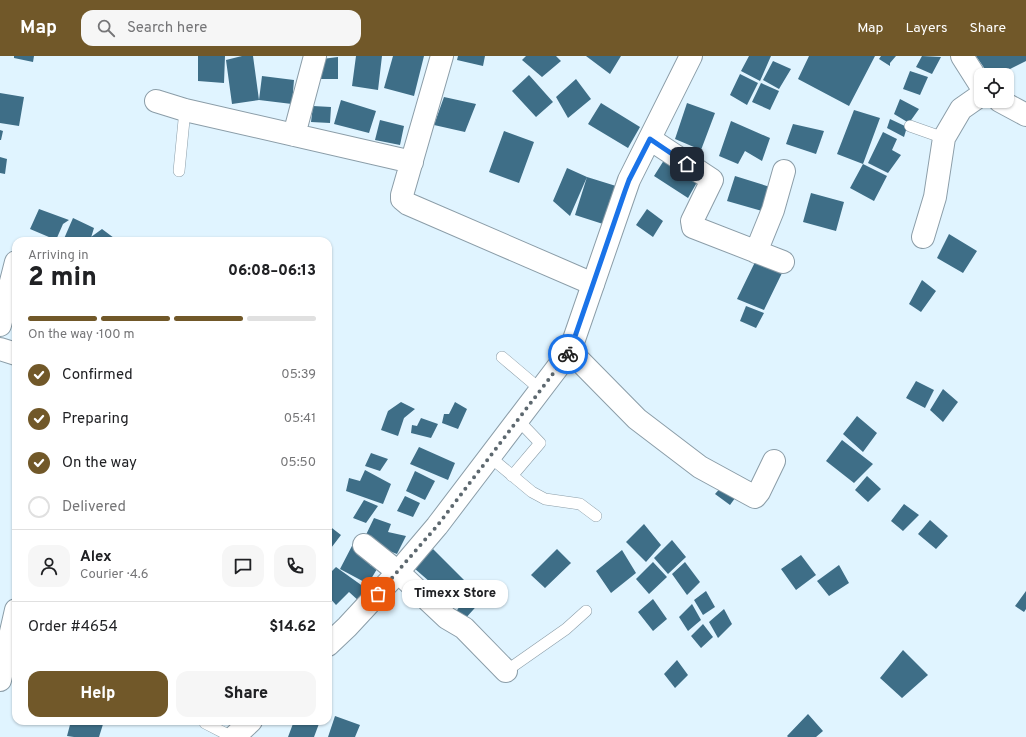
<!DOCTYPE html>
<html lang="en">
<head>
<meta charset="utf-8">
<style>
	body { margin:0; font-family:Overpass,sans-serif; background:#f6f6f6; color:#202124; height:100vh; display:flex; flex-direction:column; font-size:15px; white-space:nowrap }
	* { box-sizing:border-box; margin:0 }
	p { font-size:13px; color:#757577 }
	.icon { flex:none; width:22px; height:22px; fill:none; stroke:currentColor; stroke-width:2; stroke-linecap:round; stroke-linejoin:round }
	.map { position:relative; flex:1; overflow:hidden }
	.sheet { position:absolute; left:12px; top:181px; width:320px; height:488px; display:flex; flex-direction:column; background:#fff; border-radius:12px; box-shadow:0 1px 3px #0004 }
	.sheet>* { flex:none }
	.fabs { position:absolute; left:974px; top:12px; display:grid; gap:8px }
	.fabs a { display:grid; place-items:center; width:40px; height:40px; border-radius:8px; background:#fff; box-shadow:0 1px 3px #0004; font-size:20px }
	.pin { position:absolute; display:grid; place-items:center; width:34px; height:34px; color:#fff; margin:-17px; border-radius:8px; box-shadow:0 2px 6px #0006 }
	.courier { position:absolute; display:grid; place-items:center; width:40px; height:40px; margin:-20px; border:3px solid #1a73e8; border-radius:50%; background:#fff; color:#222; box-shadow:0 1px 5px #0007 }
	.bubble { position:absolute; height:28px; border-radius:12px; background:#fff; box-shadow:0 1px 3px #0004; font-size:13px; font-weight:800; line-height:28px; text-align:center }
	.overview em { font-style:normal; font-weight:800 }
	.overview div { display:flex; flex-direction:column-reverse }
	.overview { display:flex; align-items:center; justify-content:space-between; height:68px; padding:0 16px }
	h1 { font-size:26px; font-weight:800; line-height:30px }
	.bar { display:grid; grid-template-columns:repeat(4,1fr); gap:6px 4px; align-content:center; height:48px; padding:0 16px }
	.bar i { height:5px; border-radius:3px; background:#e0e0e0 }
	.bar .on { background:#715829 }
	.bar p { grid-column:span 4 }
	.line { display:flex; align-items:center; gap:10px; padding:0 16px; border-top:1px solid #e0e0e0 }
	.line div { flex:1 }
	.round { display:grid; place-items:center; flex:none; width:42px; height:42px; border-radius:12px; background:#f6f6f6 }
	ol { padding:0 16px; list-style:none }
	li { display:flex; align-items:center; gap:12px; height:44px }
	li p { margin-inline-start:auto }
	li .icon { padding:4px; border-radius:50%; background:#715829; color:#fff; stroke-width:4 }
	li:last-child { color:#757577 }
	li i { width:22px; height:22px; border:2px solid #e0e0e0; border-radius:50% }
	.cta { display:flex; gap:8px; margin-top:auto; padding:8px 16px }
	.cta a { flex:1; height:46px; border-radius:12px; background:#715829; color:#fff; font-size:16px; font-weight:800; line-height:46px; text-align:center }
	.cta a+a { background:#f6f6f6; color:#202124 }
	header { display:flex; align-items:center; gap:24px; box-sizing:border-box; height:56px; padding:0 20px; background:#715829; color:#fff }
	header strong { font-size:19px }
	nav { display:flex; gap:22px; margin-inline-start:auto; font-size:14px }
	.search { width:280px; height:36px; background:#f6f6f6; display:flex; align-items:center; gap:10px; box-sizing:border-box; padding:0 14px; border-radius:12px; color:#757577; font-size:15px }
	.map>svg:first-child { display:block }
	.building { fill:#3e6e87 }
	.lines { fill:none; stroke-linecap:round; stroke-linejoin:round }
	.service-casing { stroke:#8b9da8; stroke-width:12 }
	.minor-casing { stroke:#8b9da8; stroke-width:24 }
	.tertiary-casing { stroke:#8b9da8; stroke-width:24 }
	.service { stroke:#fff; stroke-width:11 }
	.minor { stroke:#fff; stroke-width:22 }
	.tertiary { stroke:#fff; stroke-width:22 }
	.done { stroke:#5d686f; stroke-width:4; stroke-dasharray:0 7.2 }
	.route { stroke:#1a73e8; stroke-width:5 }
</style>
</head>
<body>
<header>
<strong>Map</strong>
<div class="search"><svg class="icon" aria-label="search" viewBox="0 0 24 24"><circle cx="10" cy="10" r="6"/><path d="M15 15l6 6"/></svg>Search here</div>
<nav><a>Map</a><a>Layers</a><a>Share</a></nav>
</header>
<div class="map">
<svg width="1026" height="681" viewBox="0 0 1026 681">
	<rect width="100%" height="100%" fill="#e0f4ff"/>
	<path class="building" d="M14,0H34L33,6L14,2Z
		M198,0H225L224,27L198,25Z
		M242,0H253L259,44L262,20L294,24L292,48L259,44L232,48L226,4Z
		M356,0H382L378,34L352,30Z
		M393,0H424L414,40L384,32Z
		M458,0H485L483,10L457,4Z
		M526,0H556L561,5L542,21L522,4Z
		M586,0H621L610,18Z
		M749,0H771L760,25L741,15Z
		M809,0H875L849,50L798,23Z
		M881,0H896L890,7V10L879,3Z
		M922,0L941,1L932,18L916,11Z
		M976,0H1026V5L998,19H989Z
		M338,1V23H320L322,3Z
		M773,5L791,13L779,33L763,24Z
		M910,15L928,21L920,39L903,33Z
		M740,18L758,27L747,49L730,39Z
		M529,19L553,46L536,61L512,35Z
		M576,23L591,43L568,62L556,41Z
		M761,27L779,35L770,54L752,46Z
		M0,37L24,41L19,70L0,67Z
		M444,41L476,48L465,76L434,69Z
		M900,43L919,53L909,67L894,58Z
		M341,44L376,55L369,77L334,68Z
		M601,47L640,71L628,92L588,68Z
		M687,47L715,57L701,94L675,83Z
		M313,50L331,51L330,67L311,66Z
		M854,54L880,62L863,108L837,98Z
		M890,63L907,71L904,81L887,72Z
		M380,64L404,70L400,89L375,84Z
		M731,65L770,82L762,105L745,95L738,108L719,100Z
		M793,68L824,75L816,98L786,88Z
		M0,74L3,75L1,84H0Z
		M504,75L534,86L519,127L489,116Z
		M883,76L897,83L892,94L901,99L888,117L868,107Z
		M0,101L7,103L5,118L0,117Z
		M666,101L700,121L688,142L654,120Z
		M863,108L887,120L874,145L850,132Z
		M567,112L587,121L570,160L553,145Z
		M735,120L770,131L762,155L727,145Z
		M587,121L616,130L603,168L575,159Z
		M811,137L844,146L836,175L803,166Z
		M39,153L69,164L63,168L56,184L30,173Z
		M647,153L663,165L653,181L636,169Z
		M73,162L94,172L90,185H63Z
		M102,173L118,185H91V181Z
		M949,178L977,195L963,217L937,202Z
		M756,204L783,215L764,254L737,243Z
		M922,224L936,235L921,256L909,248Z
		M746,250L764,257L756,272L740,265Z
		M916,325L934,334L925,352L906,342Z
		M943,333L958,346L943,366L930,354Z
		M401,346L415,353L404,362L398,380L381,374L388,355Z
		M455,346L467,353L458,373L442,367L444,358H449Z
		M857,360L877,377L863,396L843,378Z
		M421,362L438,368L431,382L411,377L412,369L417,370Z
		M842,384L873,408L854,427L826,405Z
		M419,391L455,407L448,424L410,408Z
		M371,397L388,403L380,415L365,410Z
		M365,414L391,428L383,448L346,435L349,422L360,425Z
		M415,415L435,425L425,444L406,435Z
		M867,420L881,433L868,446L855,434Z
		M723,429L738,438L730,449L715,438Z
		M405,440L420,447L413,461L397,455Z
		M364,444L378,450L366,467L353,462Z
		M904,448L919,459L903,475L891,465Z
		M374,462L391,468L388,476L406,480L397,498L363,485Z
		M930,464L948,480L936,493L918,478Z
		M644,468L661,489L646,506L626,486Z
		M328,469L341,479L328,496Z
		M672,484L686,501L668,518L654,502Z
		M354,486L375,500L370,509L377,513L368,528L340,513Z
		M433,493L464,524L446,540L414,512Z
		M557,493L571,507L545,532L531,519Z
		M622,494L636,517L611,537L596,515Z
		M801,499L816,519L796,534L781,513Z
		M653,506L667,521L649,538L636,523Z
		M685,506L700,526L687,539L672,518Z
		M839,509L849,527L829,540L817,525Z
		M336,511L371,536L360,546L349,536L336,549L328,540V519Z
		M472,533L482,544L464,564L455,557Z
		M706,535L715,551L703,559L694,544Z
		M1026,535V553L1024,556L1015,550Z
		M653,543L667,563L653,575L638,556Z
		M692,548L701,564L688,575L679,561Z
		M724,553L732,568L718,582L709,566Z
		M703,568L713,581L701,592L691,580Z
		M903,594L928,619L902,642L880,622Z
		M677,604L688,619L675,632L664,618Z
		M808,658L823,675L816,681H788L787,680Z
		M335,660L360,669L355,681H328Z
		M71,665H104L99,681H74L67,680Z
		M294,665H320L314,681H288Z"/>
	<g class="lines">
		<defs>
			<path id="service" d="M910,70L944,82
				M179,115L185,54
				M502,301L541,334
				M490,401L532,436L545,443L580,448L596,460
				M512,420L540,387L518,364
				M506,615L566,573L586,555
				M205,667L232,681"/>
			<path id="minor" d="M442,0L402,139V143L408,148L593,228
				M962,0L981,30
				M156,45L185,54L412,106
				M1000,45L1026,59
				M294,79L315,0
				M650,83L712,124L692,165L693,171L783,206
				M923,181L935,141L944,82L961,53L981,39
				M756,196L773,154L784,115
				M0,269L16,206
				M0,293L16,298
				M570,295L637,363L700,411L755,441L759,436L774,405
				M364,489L398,516L447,562L464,572L506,615
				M0,624L16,554"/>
			<path id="tertiary" d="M328,589L347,571L398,516L437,470L570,295L629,124L691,0
				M234,681L251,665"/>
		</defs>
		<use href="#service" class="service-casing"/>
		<use href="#minor" class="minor-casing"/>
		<use href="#tertiary" class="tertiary-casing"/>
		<use href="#service" class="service"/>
		<use href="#minor" class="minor"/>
		<use href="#tertiary" class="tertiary"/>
	</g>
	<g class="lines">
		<path class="done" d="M378,538L437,470L568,298"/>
		<path class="route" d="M568,298L570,295L625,135L629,124L650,83L687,108"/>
	</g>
</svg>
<div class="fabs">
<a><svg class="icon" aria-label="locate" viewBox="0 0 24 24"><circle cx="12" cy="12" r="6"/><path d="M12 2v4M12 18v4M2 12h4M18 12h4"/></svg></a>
</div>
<div class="pin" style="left:378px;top:538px;background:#ea580c"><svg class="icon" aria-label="bag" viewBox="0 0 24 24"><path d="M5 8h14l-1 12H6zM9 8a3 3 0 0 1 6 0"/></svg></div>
<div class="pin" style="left:687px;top:108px;background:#1f2937"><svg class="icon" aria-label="home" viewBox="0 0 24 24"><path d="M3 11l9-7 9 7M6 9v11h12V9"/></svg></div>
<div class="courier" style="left:568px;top:298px"><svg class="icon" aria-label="bike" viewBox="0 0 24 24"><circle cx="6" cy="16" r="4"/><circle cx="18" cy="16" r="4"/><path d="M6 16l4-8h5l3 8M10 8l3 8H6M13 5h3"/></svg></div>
<div class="bubble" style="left:402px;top:524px;width:106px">Timexx Store</div>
<section class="sheet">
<div class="overview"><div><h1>2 min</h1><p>Arriving in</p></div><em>06:08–06:13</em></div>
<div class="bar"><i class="on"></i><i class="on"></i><i class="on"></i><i></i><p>On the way · 100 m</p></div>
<ol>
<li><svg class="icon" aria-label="check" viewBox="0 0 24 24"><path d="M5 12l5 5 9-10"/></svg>Confirmed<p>05:39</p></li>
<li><svg class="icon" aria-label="check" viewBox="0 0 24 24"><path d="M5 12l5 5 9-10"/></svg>Preparing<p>05:41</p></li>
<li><svg class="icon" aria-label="check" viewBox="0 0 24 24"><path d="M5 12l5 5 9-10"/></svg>On the way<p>05:50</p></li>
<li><i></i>Delivered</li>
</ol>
<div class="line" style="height:72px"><a class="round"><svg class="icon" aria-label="person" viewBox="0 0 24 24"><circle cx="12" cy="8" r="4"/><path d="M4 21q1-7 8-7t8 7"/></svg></a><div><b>Alex</b><p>Courier · 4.6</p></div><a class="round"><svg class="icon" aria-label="chat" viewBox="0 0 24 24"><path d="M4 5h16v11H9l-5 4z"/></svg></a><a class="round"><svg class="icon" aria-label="phone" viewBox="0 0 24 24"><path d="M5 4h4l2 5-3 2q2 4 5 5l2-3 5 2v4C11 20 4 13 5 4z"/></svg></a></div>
<div class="line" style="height:52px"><div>Order #4654</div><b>$14.62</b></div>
<div class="cta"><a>Help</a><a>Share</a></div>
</section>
</div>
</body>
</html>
